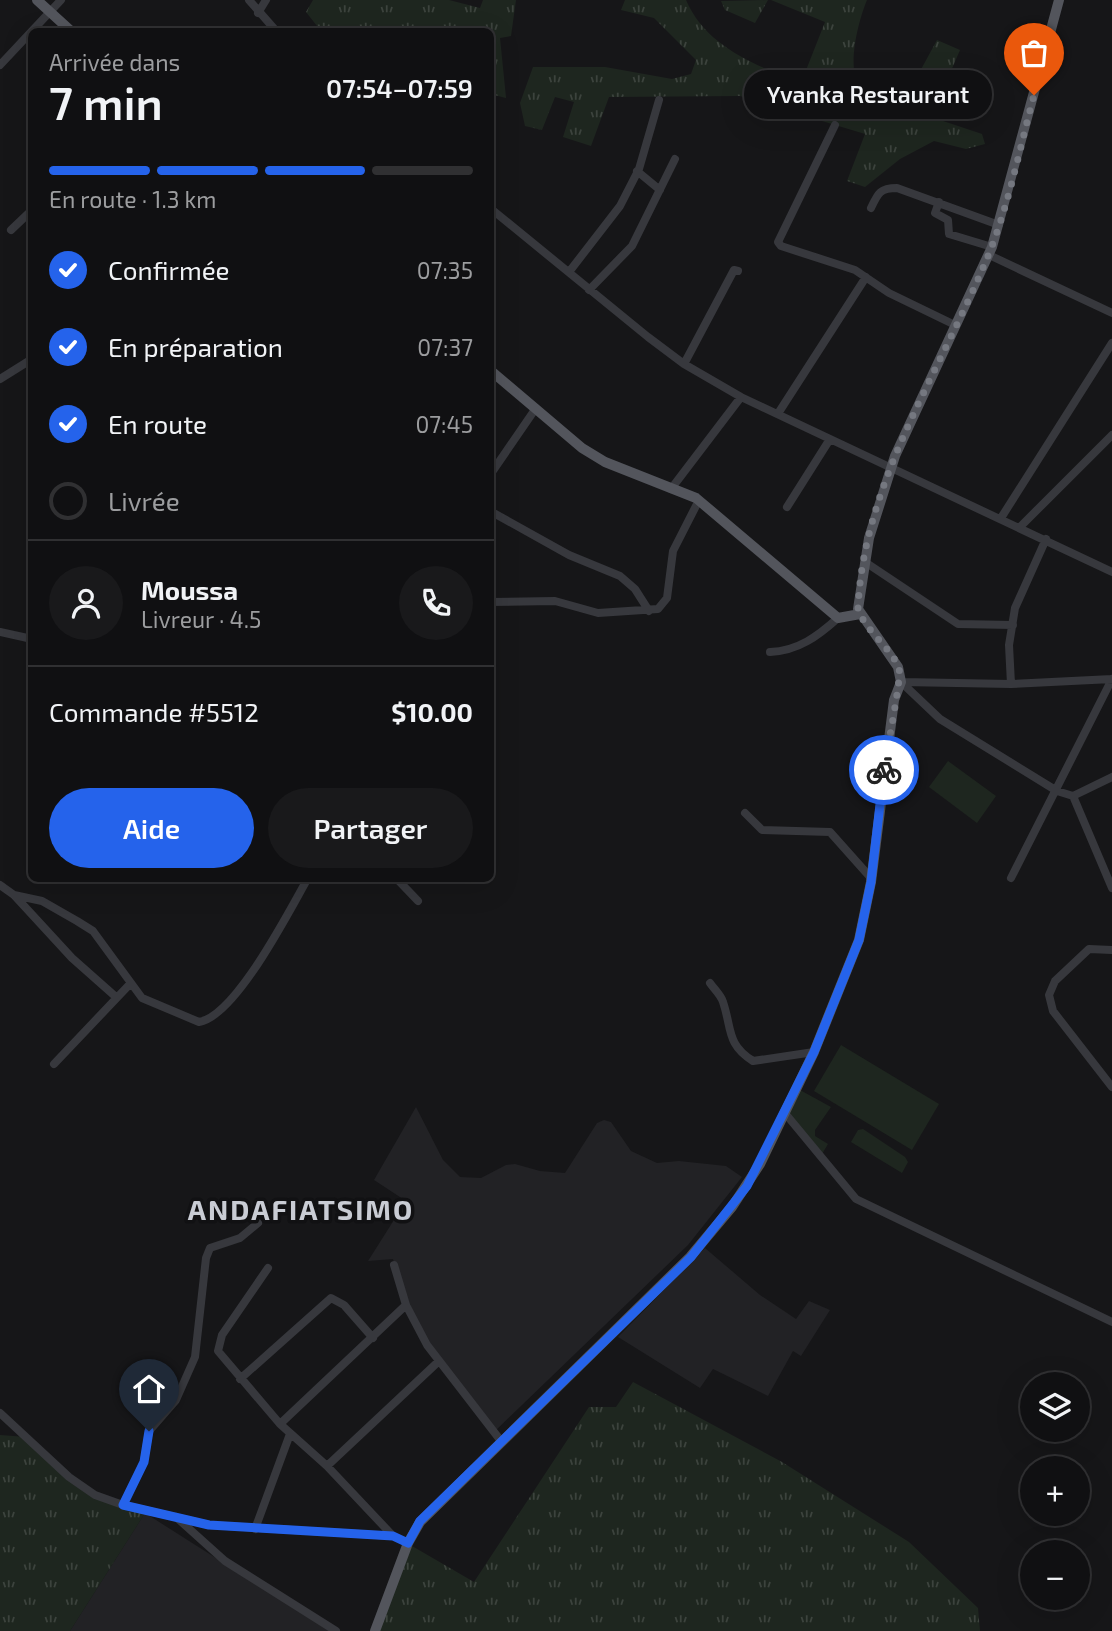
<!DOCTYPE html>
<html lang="fr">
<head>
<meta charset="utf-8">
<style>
	body { margin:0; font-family:"Exo 2",sans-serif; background:#19191b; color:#f1f3f6; height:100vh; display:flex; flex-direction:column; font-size:26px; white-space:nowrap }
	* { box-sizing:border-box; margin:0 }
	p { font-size:23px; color:#9c9d9f }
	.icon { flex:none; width:38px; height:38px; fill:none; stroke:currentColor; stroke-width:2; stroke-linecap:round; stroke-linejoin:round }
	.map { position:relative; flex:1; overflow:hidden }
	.details { position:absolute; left:28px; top:28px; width:466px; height:854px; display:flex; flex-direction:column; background:#101012; border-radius:10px; box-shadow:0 7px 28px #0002,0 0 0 2px #303032 }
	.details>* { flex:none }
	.fabs { position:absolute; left:1020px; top:1372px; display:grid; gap:14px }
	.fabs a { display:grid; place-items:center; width:70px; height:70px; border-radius:50%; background:#101012; box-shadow:0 7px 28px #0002,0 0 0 2px #303032; font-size:35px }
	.pin { position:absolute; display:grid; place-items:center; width:60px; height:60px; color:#fff; margin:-72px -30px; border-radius:50% 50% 50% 0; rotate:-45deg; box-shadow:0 0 7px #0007 }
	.pin .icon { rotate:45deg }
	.courier { position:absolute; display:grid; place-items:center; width:70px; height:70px; margin:-35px; border:5px solid #2563eb; border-radius:50%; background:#fff; color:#222; box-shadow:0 2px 9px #0007 }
	.bubble { position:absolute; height:49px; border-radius:24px; background:#101012; box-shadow:0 7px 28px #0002,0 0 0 2px #303032; font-size:23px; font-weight:600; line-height:49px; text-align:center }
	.head em { font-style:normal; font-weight:600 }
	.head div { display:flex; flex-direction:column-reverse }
	.head { display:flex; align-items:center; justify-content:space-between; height:119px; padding:0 21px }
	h1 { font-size:46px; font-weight:600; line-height:52px }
	.bar { display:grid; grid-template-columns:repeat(4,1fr); gap:10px 7px; align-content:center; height:84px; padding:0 21px }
	.bar i { height:9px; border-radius:5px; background:#303032 }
	.bar .active { background:#2563eb }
	.bar p { grid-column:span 4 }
	.line { display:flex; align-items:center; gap:18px; padding:0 21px; border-top:2px solid #303032 }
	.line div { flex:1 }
	.round { display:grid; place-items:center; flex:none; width:74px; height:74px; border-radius:37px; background:#19191b }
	ol { padding:0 21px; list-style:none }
	li { display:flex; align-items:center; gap:21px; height:77px }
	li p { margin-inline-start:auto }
	li .icon { padding:7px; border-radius:50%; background:#2563eb; color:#fff; stroke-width:4 }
	li:last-child { color:#9c9d9f }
	li i { width:38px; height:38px; border:4px solid #303032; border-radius:50% }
	.primary-button { display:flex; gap:14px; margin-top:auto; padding:14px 21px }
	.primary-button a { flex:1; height:80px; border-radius:42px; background:#2563eb; color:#fff; font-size:28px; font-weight:600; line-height:80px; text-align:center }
	.primary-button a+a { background:#19191b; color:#f1f3f6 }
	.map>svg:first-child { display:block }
	.built { fill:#222225 }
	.grass { fill:url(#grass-tufts) }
	.garden { fill:#1e261f }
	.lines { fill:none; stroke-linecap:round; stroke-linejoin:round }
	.minor { stroke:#37383d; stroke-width:8 }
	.major { stroke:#53555c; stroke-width:10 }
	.done { stroke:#757880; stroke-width:7; stroke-dasharray:0 12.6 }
	.route { stroke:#2563eb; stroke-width:9 }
	.labels { text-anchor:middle; stroke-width:7; stroke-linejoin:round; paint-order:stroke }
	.district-label { font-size:28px; font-weight:bold; letter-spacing:2px; fill:#c9ccd4; stroke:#111113 }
</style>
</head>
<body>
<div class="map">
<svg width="1112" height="1631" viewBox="0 0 1112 1631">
	<defs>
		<pattern id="grass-tufts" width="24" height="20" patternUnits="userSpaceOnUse" patternTransform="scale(1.75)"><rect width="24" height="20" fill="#1e261f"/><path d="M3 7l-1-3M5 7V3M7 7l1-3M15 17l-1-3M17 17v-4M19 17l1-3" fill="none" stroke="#3c433d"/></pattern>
	</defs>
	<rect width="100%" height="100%" fill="#161618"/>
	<path class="built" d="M416,1107L443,1160L460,1177L481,1178L506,1165L515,1164L540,1171L565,1173L597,1123L604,1120L611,1122L631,1151L657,1163L679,1161L726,1166L742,1177L688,1245L494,1432L427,1345L406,1305L393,1259L368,1261L406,1201L374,1180Z
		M705,1248L760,1295L796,1319L809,1301L830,1310L801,1356L793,1351L768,1396L713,1369L700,1388L618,1337Z
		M145,1513L219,1560L336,1631H70Z"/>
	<path class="grass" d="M313,0H449L480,8L483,0H516L511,36L500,38L506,98L490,94V32L321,31L306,12Z
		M625,0H686C706,47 757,66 801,83L825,22L771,0H867C858,21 843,78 865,94C875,101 888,105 899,110L937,40L960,50L931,117L982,134L985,144L966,149L934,141L900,159L865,187L847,181L865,134L740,96L609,97L591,146L563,137L574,102L555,97L542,130L525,126L520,103L533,67H605L672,79L691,74L696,60L654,18L621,10Z
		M768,0L755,23L725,10L721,1Z
		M633,1382L782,1462L909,1542L978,1608L980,1631H379L412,1546L474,1582L589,1407H616Z
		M0,1435L26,1437L95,1495L145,1513L70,1631H0Z"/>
	<path class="garden" d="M948,761L996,796L977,823L929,787Z
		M841,1045L939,1104L912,1150L814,1091Z
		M800,1090L831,1107L815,1130V1136L828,1144L822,1154L789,1113Z
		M863,1129L905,1157L908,1162L902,1173L851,1142L858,1130Z"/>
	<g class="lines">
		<path class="minor" d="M249,0L277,32
			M258,13L266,0
			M0,65L61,0
			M835,125L778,242L781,246L855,270L889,293L955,325
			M637,171L660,190
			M939,202L935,213L948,220L949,234L992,247
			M490,208L648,337L684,364L741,397L1112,572
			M871,208C878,193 880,188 897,188L999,225
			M11,230L32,210
			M989,255L1112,313
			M569,272L620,206L639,169L659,100
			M589,290L632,246L675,159
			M684,364L734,270L738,271
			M0,379L32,359
			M779,412L866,277
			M490,475L536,408
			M671,489L741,397
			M787,507L830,439
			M490,511L569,555L620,576L635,589L649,611
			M1001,518L1112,343
			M1020,527L1112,435
			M865,562L958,624L1013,625
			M490,602L555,601L598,613L658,609L667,598L673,551L699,500
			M0,632L32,639
			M770,652C798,651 818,636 838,618
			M901,682L940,719L1057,791L1073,796L1112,777
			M902,682L1011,684L1112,679
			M1011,684L1009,645L1015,608L1046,539
			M1073,796L1112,888
			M745,813L762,830L830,832L871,878
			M396,878L418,901
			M1011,878L1112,679
			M0,885L14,895L42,901L77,921L93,931L142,998L199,1022C236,1016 289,911 308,878
			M14,895L72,958L116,997
			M1112,950L1089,949L1055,981L1049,995L1053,1011L1112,1087
			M710,983C714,989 721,995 723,1002C732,1028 726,1044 753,1061L814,1052
			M54,1064L129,985
			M784,1112L856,1199L1112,1322
			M394,1265L406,1305L427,1345L501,1441
			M268,1268L222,1335L218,1351L280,1424L327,1466L393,1536
			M240,1379L331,1298L344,1305L373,1338
			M0,1413L69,1477L95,1495L123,1505L209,1525L393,1536L408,1543
			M280,1424L406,1305
			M327,1466L439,1361
			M123,1505L144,1462L149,1431L176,1400L195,1357L206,1258L210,1248L240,1238L258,1223
			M176,1517L225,1561L336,1631
			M255,1529L290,1434"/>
		<path class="major" d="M37,0L72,32
			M490,370L582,448L605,462L696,498L838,618L860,614
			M375,1631L408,1543L420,1522L690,1257L732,1207L760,1164L814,1052L859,940L871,882L894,700L901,682L898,667L858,609L869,538L895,456L992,247L1059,0"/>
	</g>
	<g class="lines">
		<path class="done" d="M884,770C886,754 902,677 899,668C890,646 866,632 858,609C863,484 938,375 985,263C1008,210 1019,151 1034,95"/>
		<path class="route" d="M149,1431L144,1462L123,1505L209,1525L393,1536L408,1543L420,1521L691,1257L747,1186L814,1052L859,940L871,882L884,770"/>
	</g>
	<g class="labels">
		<g class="district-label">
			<text x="301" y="1220">ANDAFIATSIMO</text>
		</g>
	</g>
</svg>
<div class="fabs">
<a><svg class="icon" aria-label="layers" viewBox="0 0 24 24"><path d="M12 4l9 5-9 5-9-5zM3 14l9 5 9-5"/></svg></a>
<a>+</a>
<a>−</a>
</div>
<div class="pin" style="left:1034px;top:95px;background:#ea580c"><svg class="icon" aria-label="bag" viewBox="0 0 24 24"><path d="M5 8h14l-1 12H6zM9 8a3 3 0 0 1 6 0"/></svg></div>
<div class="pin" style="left:149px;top:1431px;background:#1f2937"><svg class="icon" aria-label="home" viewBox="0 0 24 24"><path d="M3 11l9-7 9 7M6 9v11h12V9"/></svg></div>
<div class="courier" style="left:884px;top:770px"><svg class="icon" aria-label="bike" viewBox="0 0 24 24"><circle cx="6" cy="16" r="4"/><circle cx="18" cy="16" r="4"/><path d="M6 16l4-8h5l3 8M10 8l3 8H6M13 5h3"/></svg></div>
<div class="bubble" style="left:744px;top:70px;width:248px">Yvanka Restaurant</div>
<section class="details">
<div class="head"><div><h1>7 min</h1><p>Arrivée dans</p></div><em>07:54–07:59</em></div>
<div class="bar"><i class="active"></i><i class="active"></i><i class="active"></i><i></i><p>En route · 1.3 km</p></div>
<ol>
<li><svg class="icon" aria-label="check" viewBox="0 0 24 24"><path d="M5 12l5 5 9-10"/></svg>Confirmée<p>07:35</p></li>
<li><svg class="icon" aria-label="check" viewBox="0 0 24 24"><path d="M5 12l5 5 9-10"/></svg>En préparation<p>07:37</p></li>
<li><svg class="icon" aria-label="check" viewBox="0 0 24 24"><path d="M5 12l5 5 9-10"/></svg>En route<p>07:45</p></li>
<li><i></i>Livrée</li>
</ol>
<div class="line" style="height:126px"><a class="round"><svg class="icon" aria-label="person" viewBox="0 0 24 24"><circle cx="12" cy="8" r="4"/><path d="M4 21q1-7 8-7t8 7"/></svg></a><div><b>Moussa</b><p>Livreur · 4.5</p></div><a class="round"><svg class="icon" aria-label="phone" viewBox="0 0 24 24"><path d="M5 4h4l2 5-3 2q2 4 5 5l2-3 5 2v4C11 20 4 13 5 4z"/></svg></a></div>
<div class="line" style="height:91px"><div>Commande #5512</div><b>$10.00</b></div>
<div class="primary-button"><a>Aide</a><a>Partager</a></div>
</section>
</div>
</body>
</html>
